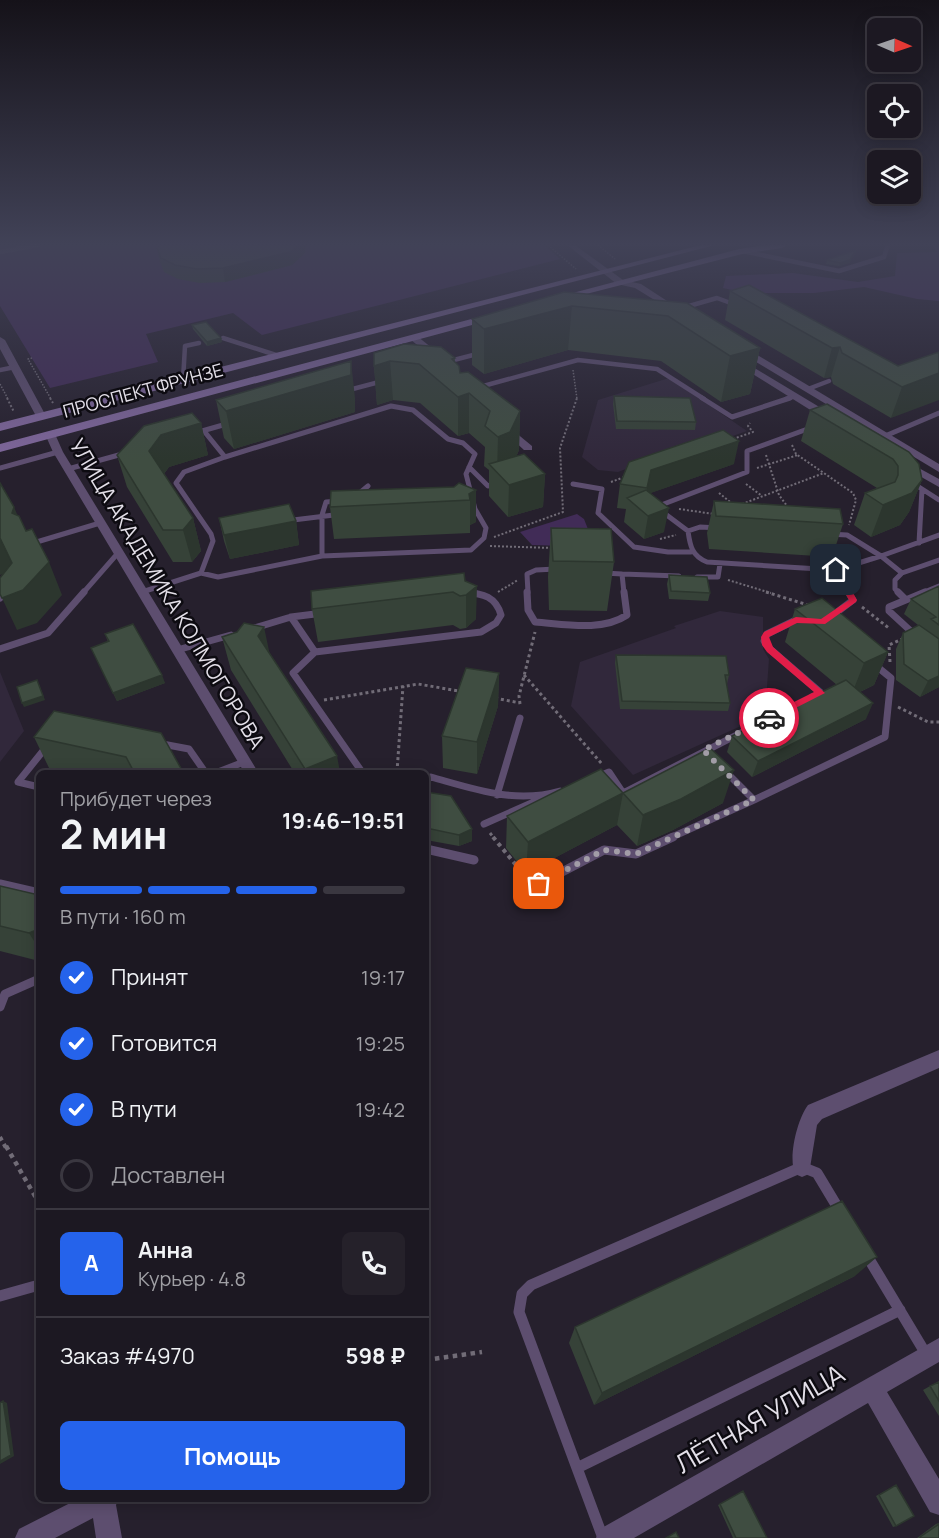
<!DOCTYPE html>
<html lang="ru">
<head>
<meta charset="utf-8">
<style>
	body { margin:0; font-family:Manrope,sans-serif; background:#25212a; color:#f1f3f6; height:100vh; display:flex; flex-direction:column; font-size:22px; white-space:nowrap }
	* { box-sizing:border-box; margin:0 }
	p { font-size:20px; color:#a0a0a5 }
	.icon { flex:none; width:33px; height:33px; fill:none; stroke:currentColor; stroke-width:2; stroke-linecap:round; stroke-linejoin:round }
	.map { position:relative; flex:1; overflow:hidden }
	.drawer { position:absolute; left:36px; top:770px; width:393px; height:732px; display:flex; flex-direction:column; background:#1c1822; border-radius:9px; box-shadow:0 3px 15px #0003,0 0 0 2px #3a3740 }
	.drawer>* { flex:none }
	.needle { width:39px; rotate:92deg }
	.buttons { position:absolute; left:867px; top:18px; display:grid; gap:12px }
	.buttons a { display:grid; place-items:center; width:54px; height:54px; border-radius:9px; background:#1c1822; box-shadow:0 3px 15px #0003,0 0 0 2px #3a3740; font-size:30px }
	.pin { position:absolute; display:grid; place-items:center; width:51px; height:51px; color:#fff; margin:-26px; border-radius:12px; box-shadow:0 3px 9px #0006 }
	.courier { position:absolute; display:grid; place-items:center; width:60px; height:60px; margin:-30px; border:4px solid #e11d48; border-radius:50%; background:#fff; color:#222; box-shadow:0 2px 8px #0007 }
	.overview em { font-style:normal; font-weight:700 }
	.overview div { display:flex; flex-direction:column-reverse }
	.overview { display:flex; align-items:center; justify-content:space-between; height:102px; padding:0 24px }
	h1 { font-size:39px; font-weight:700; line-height:45px }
	.bar { display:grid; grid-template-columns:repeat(4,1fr); gap:9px 6px; align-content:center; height:72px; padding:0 24px }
	.bar i { height:8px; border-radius:4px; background:#3a3740 }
	.bar .on { background:#2563eb }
	.bar p { grid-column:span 4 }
	.line { display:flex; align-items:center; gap:15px; padding:0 24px; border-top:2px solid #3a3740 }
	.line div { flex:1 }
	.round { display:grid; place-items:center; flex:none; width:63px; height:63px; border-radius:9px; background:#25212a }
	ol { padding:0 24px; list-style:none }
	li { display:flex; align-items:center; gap:18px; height:66px }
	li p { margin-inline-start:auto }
	li .icon { padding:6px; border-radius:50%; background:#2563eb; color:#fff; stroke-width:4 }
	li:last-child { color:#a0a0a5 }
	li i { width:33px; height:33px; border:3px solid #3a3740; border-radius:50% }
	.action { display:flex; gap:12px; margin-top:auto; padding:12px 24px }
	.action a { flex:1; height:69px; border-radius:9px; background:#2563eb; color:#fff; font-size:24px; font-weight:700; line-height:69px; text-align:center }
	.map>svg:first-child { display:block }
	.built { fill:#31283b }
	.green { fill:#412c57 }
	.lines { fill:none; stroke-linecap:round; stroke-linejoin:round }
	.path-far4 { stroke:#716c77; stroke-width:1.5; stroke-dasharray:1.5 1.5; stroke-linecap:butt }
	.path-far3 { stroke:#716c77; stroke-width:2; stroke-dasharray:2 2; stroke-linecap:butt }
	.path-far2 { stroke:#716c77; stroke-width:3; stroke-dasharray:3 3; stroke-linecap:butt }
	.path-far1 { stroke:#716c77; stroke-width:4; stroke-dasharray:4 4; stroke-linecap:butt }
	.path { stroke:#716c77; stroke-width:4.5; stroke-dasharray:4.5 4.5; stroke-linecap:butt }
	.lane-far4 { stroke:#5d4e6f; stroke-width:4.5 }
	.lane-far3 { stroke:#5d4e6f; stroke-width:5 }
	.lane-far2 { stroke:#5d4e6f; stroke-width:7 }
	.lane-far1 { stroke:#5d4e6f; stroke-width:9 }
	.lane { stroke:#5d4e6f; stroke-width:11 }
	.street { fill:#5d4e6f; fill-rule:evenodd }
	.secondary { fill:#7e669a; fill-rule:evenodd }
	.wall { fill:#364238 }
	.shaded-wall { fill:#2c362e }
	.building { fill:#3f4d41; stroke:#2c362e; stroke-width:1.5 }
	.route { fill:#e11d48 }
	.done { stroke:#a29da7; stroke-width:6; stroke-dasharray:0 10.8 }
	.labels { text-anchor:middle; stroke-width:5; stroke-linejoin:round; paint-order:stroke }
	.far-street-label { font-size:18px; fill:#e4e0e9; stroke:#0d0b11 }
	.street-label { font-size:21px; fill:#e4e0e9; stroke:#0d0b11 }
	.near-street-label { font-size:26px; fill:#e4e0e9; stroke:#0d0b11 }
</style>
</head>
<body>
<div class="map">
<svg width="939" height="1538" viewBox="0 0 939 1538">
	<rect width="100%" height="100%" fill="#26202d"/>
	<path class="built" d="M669,378L747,431L653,464L631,467L618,472L598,470L582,457L598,400Z
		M720,611L763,617V649L769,659L765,715L633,775L571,706L580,662L676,628L674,626Z
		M0,672L24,731L0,762Z"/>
	<path class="green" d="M0,245H545L560,259L262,335L233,313L146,334L158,362L50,388L0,306Z
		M932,245H939V301L917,299L864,287L814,293H746L723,288L726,276L793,273L858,282L895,276L897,253L937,252Z
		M577,514L584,519L595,547L532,545L520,532Z"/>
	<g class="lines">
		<path class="path-far4" d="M548,245L576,269
			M598,245L615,259
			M32,358L28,359L51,399
			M573,370L577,399
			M0,384L8,399"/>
		<path class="path-far3" d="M7,398L14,412
			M50,398L53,403
			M733,439L753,432L748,426L750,423
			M792,445L796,454L853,493L856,500L849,525
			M766,455L779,495L787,506
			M757,468L798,455
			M611,482L627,476
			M746,484L762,496
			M719,493L730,502
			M742,504L824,473
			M679,509L714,514
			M494,537L563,512L560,448L577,398
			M660,539L676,535
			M490,546L552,548
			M728,580L771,593
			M498,592L518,580"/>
		<path class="path-far2" d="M766,592L808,605
			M862,607L890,629
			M890,662L889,645L902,639
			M524,675L602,764
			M495,698L520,703
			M324,700L418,684L459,691
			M520,704L519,696L535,632
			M898,707L928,722H939
			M397,772L403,686
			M490,833L494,838"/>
		<path class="path-far1" d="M493,837L529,881
			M0,1137L6,1148"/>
		<path class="path" d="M6,1146L39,1203
			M426,1360L482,1352"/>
		<path class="lane-far4" d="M742,251L839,271L884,257L888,245
			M0,252L38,245
			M682,308L717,298L736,305
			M223,338L276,355
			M446,362L481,353
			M0,370L15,367
			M183,380L185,346L199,343
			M476,388L578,360L657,369L704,399
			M808,389L829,381
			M345,391L383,381
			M786,399L795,396"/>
		<path class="lane-far3" d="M702,398L732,417L790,398
			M391,406L413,410L448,439L463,443L475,454L466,474L475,509L486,528L484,538L471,550L322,556L218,577L201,573L213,541L211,534L176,483L184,472L225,457Z
			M204,431L225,457
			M195,433L230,423
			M885,436L939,413
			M469,467L488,486L498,482
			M0,468L58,452
			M68,469L126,453
			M911,482L922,489L919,543
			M573,484L602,489L598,513L634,547L668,552H691
			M922,489L939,500
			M356,496L368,486
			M285,521L342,514
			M719,528L700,527L688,531L656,507L747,472V451L813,427
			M688,531C690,546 692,556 707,562L836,570L881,556L902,573
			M829,534L847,535L881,556L939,535
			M30,544L100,523
			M322,556V515L326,502L339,501
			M836,570L849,593
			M604,573L622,574
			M697,577H718L720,564
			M142,592L201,573
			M83,593L118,553
			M466,593H477
			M528,593L527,574L536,570L556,569
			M624,593L622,574L679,576
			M899,593L895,589V580L902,573L939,560
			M922,593L939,586"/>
		<path class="lane-far2" d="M527,592L528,610L535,622C564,624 602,632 627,615L624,592
			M898,592L905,599
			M0,593L2,596L0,598
			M832,616L853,600L848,592
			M291,617L323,613
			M801,621L796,620L767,634L764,641L770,649L821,693L812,697
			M251,629L291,617L315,652L293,673L362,772
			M915,635L889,611V607L925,592
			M0,649L48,633L84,592
			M177,650L231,635
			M315,652L481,632L496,623L501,615C496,597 483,593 466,593
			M157,743L189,749L205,772
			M218,772L244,762
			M597,777L609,772L623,793L774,716
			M426,779L431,777C474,789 515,804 560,791
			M39,787L18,782L47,746
			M497,795L520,718
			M754,800L885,737L891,678L875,665
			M484,824L543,798
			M670,838L754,800L726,772"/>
		<path class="lane-far1" d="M426,849L474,860
			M0,884L39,893
			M539,884L604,850L636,854L673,837
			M0,1007L5,994L39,979"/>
		<path class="lane" d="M866,1254L926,1354
			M0,1296L39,1285
			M577,1468L900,1310
			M603,1538L519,1312L522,1294L531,1285L802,1167L817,1173L841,1213"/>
		<path class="street" d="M567,245H575L623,280L641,284L681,310L674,312L635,288L617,284Z
			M411,336H417L442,356V360H436L411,340Z
			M0,337L5,340L46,416L45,418L36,416L0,349Z
			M738,347H744L939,464V472L738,351Z
			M738,358L836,417L837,419L828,421L735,363L733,361Z
			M504,423L532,446V450H524L500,428L499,426Z
			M50,431L55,434L63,452L258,772H244L53,452L45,434Z
			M904,460L939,479V487L900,465L899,463Z
			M939,1050V1068L822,1119L817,1125L809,1174L802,1177L795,1174C788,1157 797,1120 808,1105Z
			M939,1338V1362L887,1392L939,1479V1515L930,1512L868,1403L634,1538H596L600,1529Z
			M80,1498H119L116,1505L122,1538H96L93,1518L55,1538H15L19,1529Z"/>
		<path class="secondary" d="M701,245H715L0,431V423Z
			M766,245H787L782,248L742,254L555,302L550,299L739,249Z
			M494,313L499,316L498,318L0,452V444Z"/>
	</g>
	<path class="wall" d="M159,245H306L305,253L292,265L225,282L200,283L178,279L164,272L160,262L157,248Z
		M856,250L855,254L849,263L839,266L826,264L827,260Z
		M730,291L898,366L939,352L891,418L833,384L831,377L824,378L725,320Z
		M564,292L687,303L760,348L750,394L721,402L661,361L568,350L484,374L472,365V319Z
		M192,325L221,338L222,342L207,346L193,329Z
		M404,344L455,358V362L460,373L520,411L519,450L516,457L545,474L543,507L508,517L489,496V470L484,466L485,447L469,433L458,436L420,403L393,400L377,405L374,366Z
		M614,396L696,422L695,430L616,429L613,404Z
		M355,398V412L234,449L224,438L216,400Z
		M827,404L922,480L909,512L900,525L871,537L854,525L865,493L877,488L801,441L810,410Z
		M201,423L208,455L169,467L164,474L193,518L201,551L192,562H173L127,487L117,455Z
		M734,464L650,493L664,532L644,539L624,522L626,509L617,508L620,484Z
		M476,490V522L470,525V533L334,539L330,507Z
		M714,501L843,524L832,557L709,549L707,533Z
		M219,518L296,521L299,545L230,559L224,541Z
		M551,528L614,562L607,611L549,610L548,577Z
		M669,575L710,593L708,601L669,599L667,584Z
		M465,581L476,619L466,628L460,629L453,625L318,642L312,609Z
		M939,586V687L920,697L896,680V649L903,633L918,625L904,614L911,599Z
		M795,609L888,652L874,685L860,692L866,719L752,777L727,752L732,736L837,685L785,642Z
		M105,634L165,683L117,701L91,648L108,642Z
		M222,637L270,656L340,772H294L231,670Z
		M616,655L729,675L727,684L726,683L730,703L728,711L620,709L615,663Z
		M499,673L498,706L477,774L443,768L442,736Z
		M54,711L183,772H62L50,770L34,737Z
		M426,792L472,829V841L459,846L426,840Z
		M623,793L723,803L673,830L637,846L617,825L526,873L506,848L507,816Z
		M0,886L39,895V961L0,951Z
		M855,1276L594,1405L569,1343L575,1327Z
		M939,1381V1416L923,1390Z
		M896,1485V1526L893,1527L876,1496Z
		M743,1491L767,1538H733L718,1505Z
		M939,1523V1538H917L936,1524Z"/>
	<path class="shaded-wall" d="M298,245H306L305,253L292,265L225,282L223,268Z
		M856,250L855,254L849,263L839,266L840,263Z
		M572,306L568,350L484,374V329Z
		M221,338L222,342L207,346V342Z
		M840,347L831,377L824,378L832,348Z
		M760,348L750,394L721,402L730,356Z
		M351,361L355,398V412L234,449L226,411Z
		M390,361L393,400L377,405L374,366Z
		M939,373V400L891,418L902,387Z
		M469,393V433L458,436V397Z
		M520,411L519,450L509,473H497L498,437Z
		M201,423L208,455L169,467L157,483L149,451L161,435Z
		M739,441L734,464L648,494L643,511L647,488L651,470Z
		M545,474L543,507L508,517L509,485Z
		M922,480L909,512L900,525L871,537L883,505Z
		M476,490V522L470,525V500L469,494Z
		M14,507L28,540L12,513Z
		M669,508L664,532L644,539L648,516Z
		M193,518L201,551L192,562L183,530Z
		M296,521L299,545L230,559L224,535Z
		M0,538L15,570L0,575Z
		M49,562L62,595L37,623L17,630L2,598Z
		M477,586L476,619L466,628V595Z
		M264,627L271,660L258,636Z
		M888,652L874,685L851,696L864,663Z
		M499,673L498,706L477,774V742Z
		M162,675L165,683L117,701L113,693Z
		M939,676V687L920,697L928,681Z
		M39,684L45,700L24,707L22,703Z
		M873,703L866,719L752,777L758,761Z
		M337,756L340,772H306L305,769Z
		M734,770L723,803L673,830L637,846L643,815Z
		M623,793L617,825L526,873L528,842Z
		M472,829V841L459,846V835Z
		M39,929V949L29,933Z
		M877,1257L855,1276L594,1405L602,1393Z
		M3,1401L7,1403L14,1456L0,1464Z"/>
	<path class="building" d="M159,245H298L290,252L223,268L197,269L175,265L161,258L157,248Z
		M856,250L850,260L840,263L827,260Z
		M749,285L898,366L939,352V373L902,387L842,353L840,347L832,348L730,291Z
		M564,292L687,303L760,348L730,356L668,316L572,306L484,329L472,319Z
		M206,322L221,338L207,342L192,325Z
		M404,344L441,347L455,358L452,359L459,366L460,373L468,372L520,411L510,432L498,437L485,426L490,411L469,393L458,397L419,364L390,361L374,366V353Z
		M351,361V375L226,411L216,400Z
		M614,396L690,398L696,422L617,421Z
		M827,404L909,452L919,464L922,480L912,493L883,505L865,493L895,482L898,475V466L893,459L810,410Z
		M192,413L201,423L161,435L149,451L193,518L183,530H163L117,455L144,426Z
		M723,430L739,441L651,470L647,488L620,484L629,462Z
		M524,454L545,474L509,485L489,464Z
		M0,483L14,507L12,513L19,516L26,531L32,529L49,562L23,590L2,598L0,594V578L12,563L0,538Z
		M459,483L476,490L469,494L470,500L330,507L331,491L454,487Z
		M646,490L669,508L648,516L627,498Z
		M714,501L840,509L843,524L716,516Z
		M289,504L296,521L224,535L219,518Z
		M551,528L611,529L614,562L553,561Z
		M464,573L465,581L477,586L466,595L460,596L453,592L312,609L311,591Z
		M669,575L707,577L710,593L671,591Z
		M939,586V625L931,619L936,617L911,599Z
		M822,598L888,652L864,663L795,609Z
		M244,623L264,627L258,636L337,756L305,769L222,637L237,632Z
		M133,624L162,675L113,693L91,648L109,641L105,634Z
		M919,625L939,639V676L928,681L904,664L903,633Z
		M616,655L726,656L729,675H725L730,703L622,701Z
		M466,668L499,673L477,742L442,736Z
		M37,680L43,696L22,703L17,687Z
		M846,680L873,703L758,761L732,736Z
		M54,711L161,733L183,772H134L126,757L34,737Z
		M710,748L734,770L681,799L643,815L623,793Z
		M601,769L623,793L528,842L507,816Z
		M426,792L451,796L472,829L459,835L426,828Z
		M0,886L39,895V929L29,933L0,926Z
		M842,1201L877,1257L602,1393L575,1327Z
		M939,1382V1401L930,1386Z
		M3,1401L11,1455L0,1461V1403Z
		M896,1485L914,1516L896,1526L879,1495Z
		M743,1491L767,1538H736L720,1504Z
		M939,1524V1538H921L920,1537Z
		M676,1532L679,1538H666Z"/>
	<linearGradient id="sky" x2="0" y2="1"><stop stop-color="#151219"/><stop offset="0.53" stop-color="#414257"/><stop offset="1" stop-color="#414257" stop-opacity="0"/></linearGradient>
	<rect width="939" height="460" fill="url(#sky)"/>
	<path class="route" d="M833,568H839L857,600L856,602L825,624L797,623L769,637L773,647L825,693L772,720H766V716L814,692L767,652L762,645L761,637L764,632L796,617L821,619L849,600L832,570Z"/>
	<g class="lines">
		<path class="done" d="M539,884L604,850L636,854L754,800L703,750L769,718"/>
	</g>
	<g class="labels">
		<g class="far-street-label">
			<text transform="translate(143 391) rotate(-15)" y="6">ПРОСПЕКТ ФРУНЗЕ</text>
		</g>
		<g class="street-label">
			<text transform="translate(167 594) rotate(59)" y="7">УЛИЦА АКАДЕМИКА КОЛМОГОРОВА</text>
		</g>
		<g class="near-street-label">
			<text transform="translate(760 1419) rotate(-30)" y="9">ЛЁТНАЯ УЛИЦА</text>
		</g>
	</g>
</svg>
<div class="buttons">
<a><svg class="needle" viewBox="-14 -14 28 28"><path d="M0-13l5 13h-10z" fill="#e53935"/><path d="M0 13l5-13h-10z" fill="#a0a0a5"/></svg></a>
<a><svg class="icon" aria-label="locate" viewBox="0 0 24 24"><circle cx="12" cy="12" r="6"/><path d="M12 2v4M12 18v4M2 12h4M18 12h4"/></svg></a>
<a><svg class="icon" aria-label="layers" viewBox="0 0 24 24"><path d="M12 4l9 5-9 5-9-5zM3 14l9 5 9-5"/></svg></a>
</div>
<div class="pin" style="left:539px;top:884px;background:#ea580c"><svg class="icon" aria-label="bag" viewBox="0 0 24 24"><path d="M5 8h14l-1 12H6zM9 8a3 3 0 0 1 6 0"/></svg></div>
<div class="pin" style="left:836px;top:570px;background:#1f2937"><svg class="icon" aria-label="home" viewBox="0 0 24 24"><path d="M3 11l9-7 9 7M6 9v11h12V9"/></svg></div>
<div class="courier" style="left:769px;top:718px"><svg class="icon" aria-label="car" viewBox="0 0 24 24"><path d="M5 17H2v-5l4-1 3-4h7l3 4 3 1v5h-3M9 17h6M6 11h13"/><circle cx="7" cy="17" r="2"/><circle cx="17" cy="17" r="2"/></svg></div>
<section class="drawer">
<div class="overview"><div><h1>2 мин</h1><p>Прибудет через</p></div><em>19:46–19:51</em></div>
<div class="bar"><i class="on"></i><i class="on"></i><i class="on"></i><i></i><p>В пути · 160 m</p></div>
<ol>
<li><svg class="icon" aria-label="check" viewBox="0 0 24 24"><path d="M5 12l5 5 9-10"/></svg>Принят<p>19:17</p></li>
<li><svg class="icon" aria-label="check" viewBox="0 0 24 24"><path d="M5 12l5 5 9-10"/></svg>Готовится<p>19:25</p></li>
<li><svg class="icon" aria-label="check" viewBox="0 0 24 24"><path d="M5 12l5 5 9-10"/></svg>В пути<p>19:42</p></li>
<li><i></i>Доставлен</li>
</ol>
<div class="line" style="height:108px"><b class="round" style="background:#2563eb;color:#fff">А</b><div><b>Анна</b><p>Курьер · 4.8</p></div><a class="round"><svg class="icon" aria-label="phone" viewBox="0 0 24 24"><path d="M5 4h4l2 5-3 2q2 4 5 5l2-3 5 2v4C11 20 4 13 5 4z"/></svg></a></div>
<div class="line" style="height:78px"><div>Заказ #4970</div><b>598 ₽</b></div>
<div class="action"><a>Помощь</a></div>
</section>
</div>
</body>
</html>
